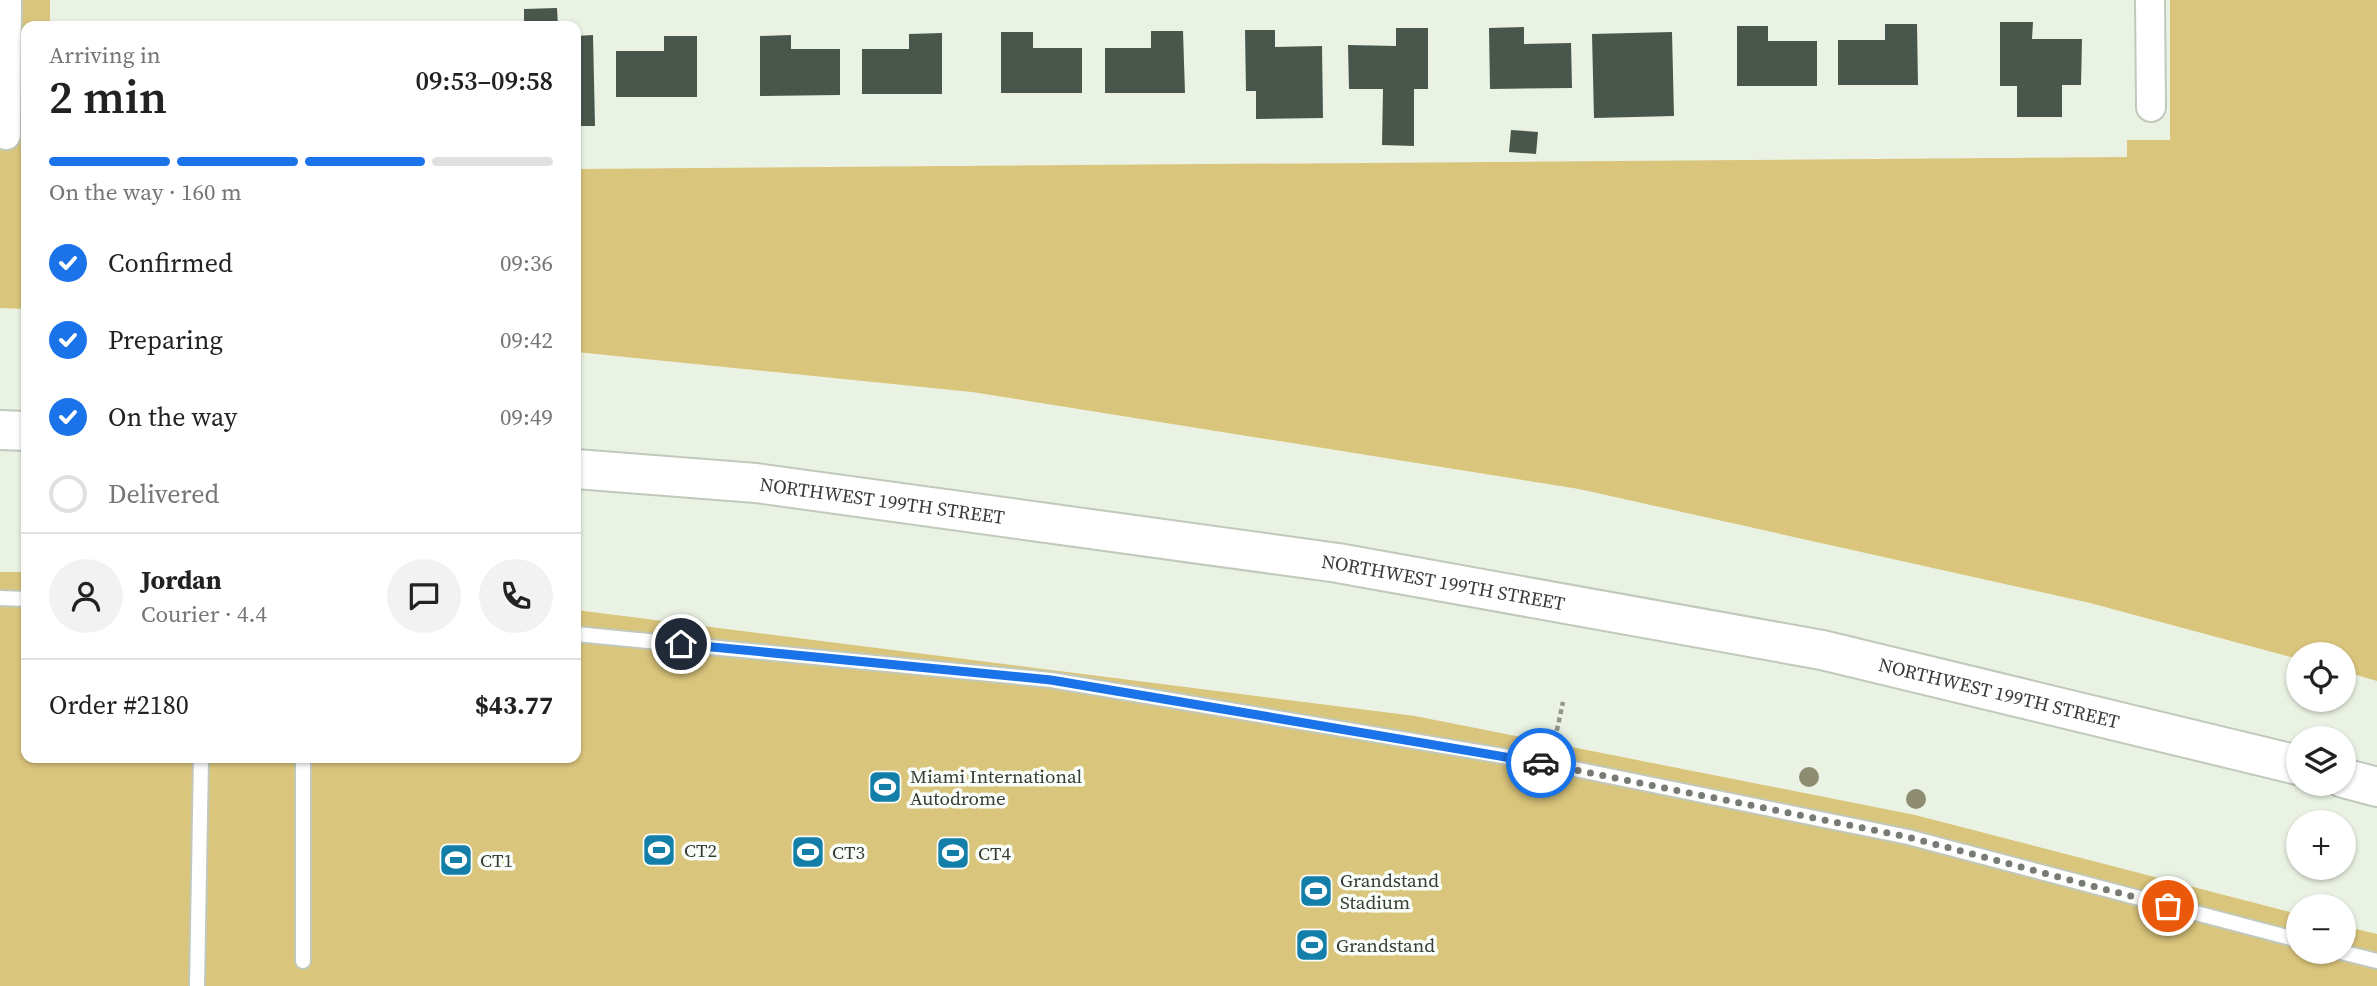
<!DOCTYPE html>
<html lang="en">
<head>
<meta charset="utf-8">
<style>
	body { margin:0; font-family:"Source Serif 4",serif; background:#f2f2f2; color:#222; height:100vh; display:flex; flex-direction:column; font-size:26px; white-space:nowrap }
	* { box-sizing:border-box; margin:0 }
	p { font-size:23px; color:#767676 }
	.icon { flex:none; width:38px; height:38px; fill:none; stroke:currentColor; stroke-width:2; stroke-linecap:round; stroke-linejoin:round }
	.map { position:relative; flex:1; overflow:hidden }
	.drawer { position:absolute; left:21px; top:21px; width:560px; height:742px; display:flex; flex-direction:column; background:#fff; border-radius:14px; box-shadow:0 2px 5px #0004 }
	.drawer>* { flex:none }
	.buttons { position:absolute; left:2286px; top:642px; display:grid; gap:14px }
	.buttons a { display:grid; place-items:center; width:70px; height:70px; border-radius:50%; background:#fff; box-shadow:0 2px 5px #0004; font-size:35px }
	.pin { position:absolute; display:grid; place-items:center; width:60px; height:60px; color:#fff; margin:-30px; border:4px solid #fff; border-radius:50%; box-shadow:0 2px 7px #0007 }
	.courier { position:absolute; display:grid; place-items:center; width:70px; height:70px; margin:-35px; border:5px solid #1a73e8; border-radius:50%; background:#fff; color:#222; box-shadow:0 2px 9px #0007 }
	.headline em { font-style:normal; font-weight:600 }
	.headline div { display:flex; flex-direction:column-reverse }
	.headline { display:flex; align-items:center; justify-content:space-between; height:119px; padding:0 28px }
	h1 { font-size:46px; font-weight:600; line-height:52px }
	.bar { display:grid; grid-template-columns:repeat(4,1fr); gap:10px 7px; align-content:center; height:84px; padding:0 28px }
	.bar i { height:9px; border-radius:5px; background:#e0e0e0 }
	.bar .selected { background:#1a73e8 }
	.bar p { grid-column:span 4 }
	.line { display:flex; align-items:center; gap:18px; padding:0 28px; border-top:2px solid #e0e0e0 }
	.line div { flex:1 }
	.round { display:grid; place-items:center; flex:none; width:74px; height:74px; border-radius:37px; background:#f2f2f2 }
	ol { padding:0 28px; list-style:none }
	li { display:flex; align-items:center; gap:21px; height:77px }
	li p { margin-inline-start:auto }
	li .icon { padding:7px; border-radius:50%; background:#1a73e8; color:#fff; stroke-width:4 }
	li:last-child { color:#767676 }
	li i { width:38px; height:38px; border:4px solid #e0e0e0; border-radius:50% }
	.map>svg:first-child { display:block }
	.green { fill:#dac57c }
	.building { fill:#48564c }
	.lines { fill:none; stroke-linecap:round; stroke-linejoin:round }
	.service-casing { stroke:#c0c9ba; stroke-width:18 }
	.minor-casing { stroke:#c0c9ba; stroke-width:32 }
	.primary-casing { stroke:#c0c9ba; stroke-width:42 }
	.path { stroke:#91978c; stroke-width:4.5; stroke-dasharray:5 3.5; stroke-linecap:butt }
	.service { stroke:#fff; stroke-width:14 }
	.minor { stroke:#fff; stroke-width:28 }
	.primary { stroke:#fff; stroke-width:38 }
	.tree { fill:#8e8c71 }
	.done { stroke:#767c73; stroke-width:7; stroke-dasharray:0 12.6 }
	.route { stroke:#1a73e8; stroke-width:9 }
	.labels { text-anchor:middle; stroke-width:7; stroke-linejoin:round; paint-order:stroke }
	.street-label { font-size:19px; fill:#383c36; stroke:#fafef8 }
	.poi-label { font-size:19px; fill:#383c36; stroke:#fafef8; text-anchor:start }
</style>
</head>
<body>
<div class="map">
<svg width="2377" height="986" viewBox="0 0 2377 986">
	<rect width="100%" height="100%" fill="#eaf3e3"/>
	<path class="green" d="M0,0H50V26H26V309L0,308Z
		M2170,0H2377V681L2343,671V654H2298V659L2090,603L1579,489L972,392L576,352V169L2127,157V140H2170Z
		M0,572H26V758H576V610L1415,716L1915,815L2298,914V952H2343V926L2377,934V986H0Z"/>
	<path class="building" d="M557,8L558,26H524V9Z
		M2000,22H2033L2032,39H2082L2081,85H2062V117H2017V86H2000Z
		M1885,24H1917L1918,85H1838V40H1885Z
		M1737,26H1768V41H1817V86H1737Z
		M1524,27V44L1571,43L1572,88L1490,89L1489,28Z
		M1396,28H1428V89H1414V146L1382,145L1383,89H1349L1348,45L1396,46Z
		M1245,30H1275V47L1322,46L1323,118L1256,119V91H1246Z
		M1151,31H1183L1185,93H1105V48H1151Z
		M1001,32H1033V48H1082V93H1001Z
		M1672,32L1674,116L1594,118L1592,34Z
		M942,33V94H862V49H909V34Z
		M593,35L595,126H576V36Z
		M791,35V49H840V95L760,96V36Z
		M664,36H697V97H616V51H664Z
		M1511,130L1538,132L1536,154L1509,152Z"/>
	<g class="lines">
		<defs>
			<path id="service" d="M0,598L26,599
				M576,634L1051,680L1550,764L1908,837L2298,940
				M303,758V961
				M2341,952L2377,961
				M197,986L201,758"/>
			<path id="minor" d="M2150,0L2151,107
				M6,135L7,0"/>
			<g id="primary">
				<path d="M0,430L26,431"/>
				<path id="s1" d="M576,469L756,483L1338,563L1822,650L2298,765"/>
				<path d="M2343,778L2377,787"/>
			</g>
		</defs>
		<use href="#service" class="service-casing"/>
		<use href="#minor" class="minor-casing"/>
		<use href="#primary" class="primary-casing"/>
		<path class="path" d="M1555,739L1563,702"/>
		<use href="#service" class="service"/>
		<use href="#minor" class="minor"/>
		<use href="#primary" class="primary"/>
	</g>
	<g class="tree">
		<circle cx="1809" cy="777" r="10"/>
		<circle cx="1916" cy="799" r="10"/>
	</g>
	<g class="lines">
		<path class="done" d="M1541,763L1908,837L2168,906"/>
		<path class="route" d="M681,644L1051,680L1541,763"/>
	</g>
	<defs>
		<symbol id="stadium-square" viewBox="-11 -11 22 22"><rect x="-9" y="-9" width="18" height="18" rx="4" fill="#137fa8" stroke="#fafef8"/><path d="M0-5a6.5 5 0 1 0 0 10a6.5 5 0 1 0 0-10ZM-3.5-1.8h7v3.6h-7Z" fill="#fff"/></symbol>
	</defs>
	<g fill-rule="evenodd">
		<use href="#stadium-square" x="866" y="768" width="38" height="38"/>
		<use href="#stadium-square" x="640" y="831" width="38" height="38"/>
		<use href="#stadium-square" x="789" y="833" width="38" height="38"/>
		<use href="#stadium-square" x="934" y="834" width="38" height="38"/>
		<use href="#stadium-square" x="437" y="841" width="38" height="38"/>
		<use href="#stadium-square" x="1297" y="872" width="38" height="38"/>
		<use href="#stadium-square" x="1293" y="926" width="38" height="38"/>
	</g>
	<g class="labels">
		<g class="street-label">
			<text dy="7" stroke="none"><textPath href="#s1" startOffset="308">NORTHWEST 199TH STREET</textPath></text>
			<text dy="7" stroke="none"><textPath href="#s1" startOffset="875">NORTHWEST 199TH STREET</textPath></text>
			<text dy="7" stroke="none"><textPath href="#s1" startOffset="1442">NORTHWEST 199TH STREET</textPath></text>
		</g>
		<g class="poi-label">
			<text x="910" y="783">Miami International<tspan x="910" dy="22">Autodrome</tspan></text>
			<text x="684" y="857">CT2</text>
			<text x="832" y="859">CT3</text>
			<text x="978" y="860">CT4</text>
			<text x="480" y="867">CT1</text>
			<text x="1340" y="887">Grandstand<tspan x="1340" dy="22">Stadium</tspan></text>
			<text x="1336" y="952">Grandstand</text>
		</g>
	</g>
</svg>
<div class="buttons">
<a><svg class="icon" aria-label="locate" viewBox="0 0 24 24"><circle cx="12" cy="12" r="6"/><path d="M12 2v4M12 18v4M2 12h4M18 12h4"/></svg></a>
<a><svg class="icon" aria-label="layers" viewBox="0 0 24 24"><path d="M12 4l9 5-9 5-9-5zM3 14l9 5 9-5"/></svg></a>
<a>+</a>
<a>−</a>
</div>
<div class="pin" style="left:2168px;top:906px;background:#ea580c"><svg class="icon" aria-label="bag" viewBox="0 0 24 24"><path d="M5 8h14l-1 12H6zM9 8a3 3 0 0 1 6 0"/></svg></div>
<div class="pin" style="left:681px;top:644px;background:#1f2937"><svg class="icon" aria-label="home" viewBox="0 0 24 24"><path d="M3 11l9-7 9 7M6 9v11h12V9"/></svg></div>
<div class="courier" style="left:1541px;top:763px"><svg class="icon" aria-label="car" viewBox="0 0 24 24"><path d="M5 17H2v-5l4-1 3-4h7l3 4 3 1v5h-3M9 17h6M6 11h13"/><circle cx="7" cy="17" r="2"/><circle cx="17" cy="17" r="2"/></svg></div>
<section class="drawer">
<div class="headline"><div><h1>2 min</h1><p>Arriving in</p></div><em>09:53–09:58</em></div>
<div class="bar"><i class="selected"></i><i class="selected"></i><i class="selected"></i><i></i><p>On the way · 160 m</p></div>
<ol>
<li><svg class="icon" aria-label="check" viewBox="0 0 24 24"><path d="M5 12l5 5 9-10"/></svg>Confirmed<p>09:36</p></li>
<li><svg class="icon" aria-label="check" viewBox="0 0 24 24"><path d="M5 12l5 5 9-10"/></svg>Preparing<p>09:42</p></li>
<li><svg class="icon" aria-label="check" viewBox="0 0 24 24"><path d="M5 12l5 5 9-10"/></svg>On the way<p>09:49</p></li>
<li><i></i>Delivered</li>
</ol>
<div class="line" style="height:126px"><a class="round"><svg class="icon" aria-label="person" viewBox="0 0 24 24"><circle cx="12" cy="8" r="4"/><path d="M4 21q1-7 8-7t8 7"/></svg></a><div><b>Jordan</b><p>Courier · 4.4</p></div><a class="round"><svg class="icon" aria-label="chat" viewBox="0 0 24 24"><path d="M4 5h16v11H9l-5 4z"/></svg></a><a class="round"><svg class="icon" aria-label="phone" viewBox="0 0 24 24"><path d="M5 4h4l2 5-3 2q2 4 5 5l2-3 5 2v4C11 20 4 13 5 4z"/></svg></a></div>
<div class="line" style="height:91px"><div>Order #2180</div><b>$43.77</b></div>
</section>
</div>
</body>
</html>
